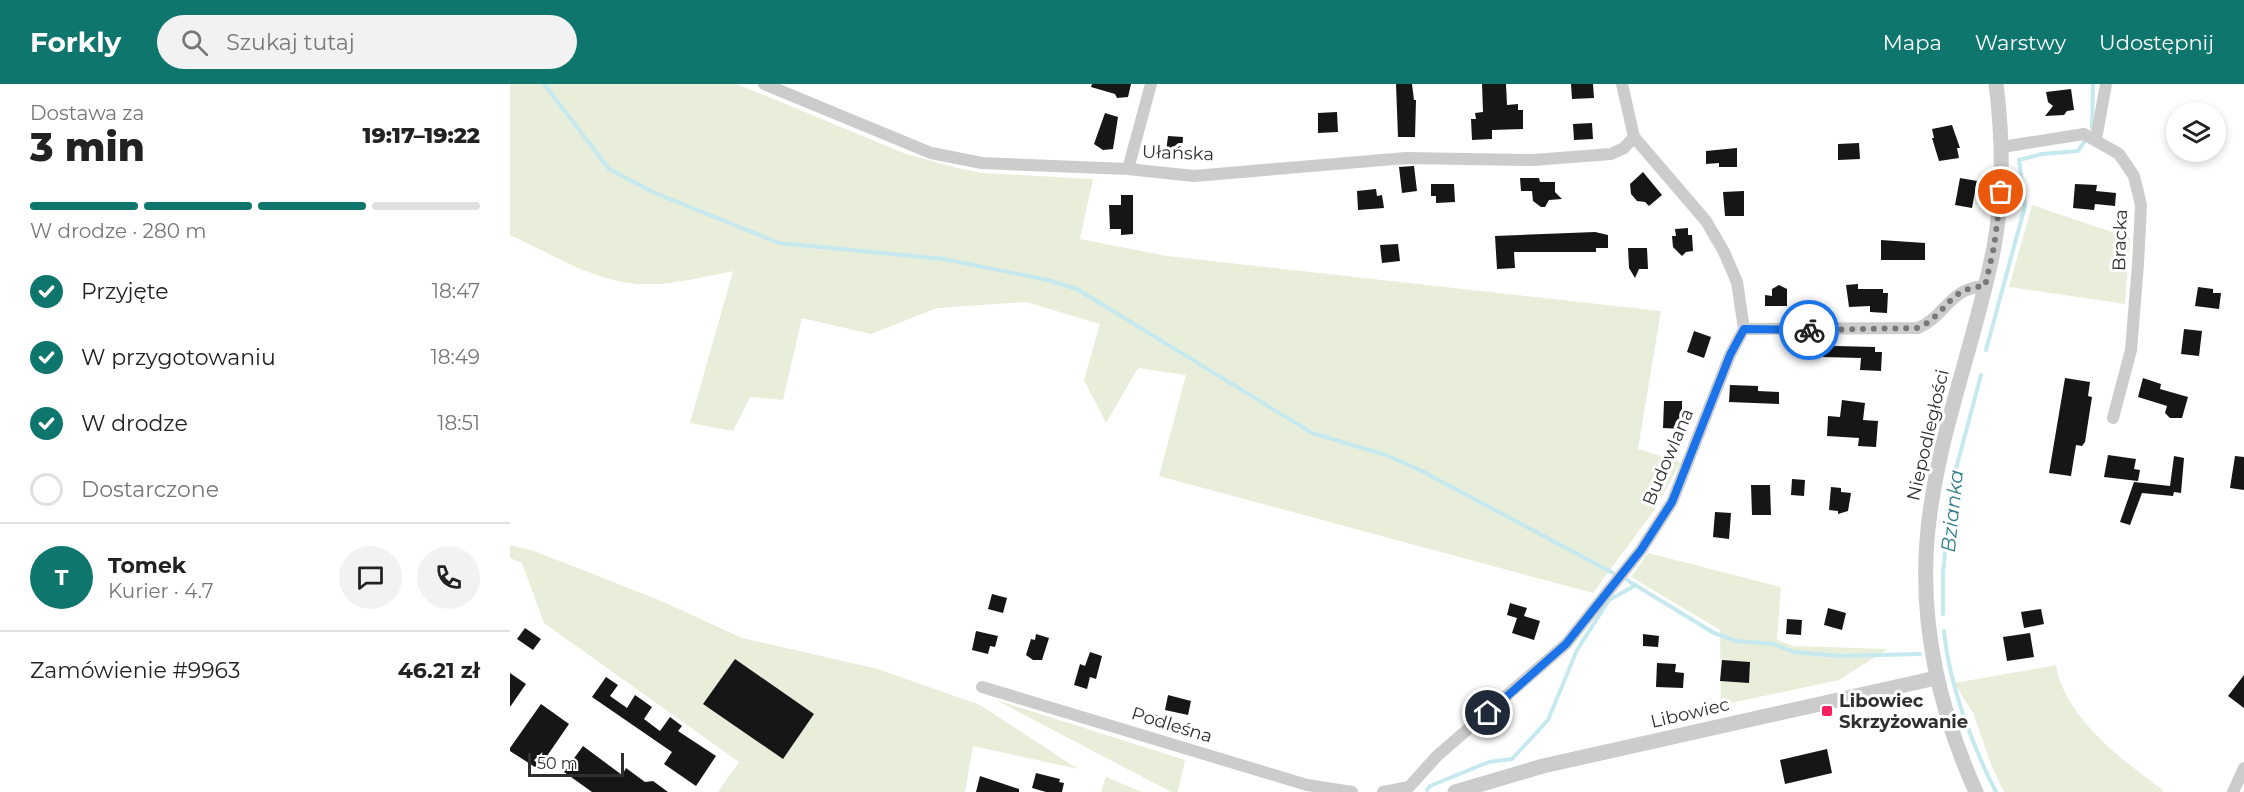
<!DOCTYPE html>
<html lang="pl">
<head>
<meta charset="utf-8">
<style>
	body { margin:0; font-family:Montserrat,sans-serif; background:#f2f2f2; color:#222; height:100vh; display:flex; flex-direction:column; font-size:22px; white-space:nowrap }
	* { box-sizing:border-box; margin:0 }
	p { font-size:20px; color:#767676 }
	.icon { flex:none; width:33px; height:33px; fill:none; stroke:currentColor; stroke-width:2; stroke-linecap:round; stroke-linejoin:round }
	.map { position:relative; flex:1; overflow:hidden }
	.drawer { display:flex; flex-direction:column; background:#fff; width:510px }
	.drawer>* { flex:none }
	.tools { position:absolute; left:1656px; top:18px; display:grid; gap:12px }
	.tools a { display:grid; place-items:center; width:60px; height:60px; border-radius:50%; background:#fff; box-shadow:0 3px 9px #0003; font-size:30px }
	.scale { position:absolute; left:18px; bottom:15px; width:96px; box-sizing:border-box; padding-left:6px; border:3px solid #2f2f2f; border-top:0; font-size:16px; line-height:21px; white-space:nowrap; color:#2f2f2f; -webkit-text-stroke:4px #fff; paint-order:stroke }
	.pin { position:absolute; display:grid; place-items:center; width:51px; height:51px; color:#fff; margin:-26px; border:3px solid #fff; border-radius:50%; box-shadow:0 2px 6px #0007 }
	.courier { position:absolute; display:grid; place-items:center; width:60px; height:60px; margin:-30px; border:4px solid #1a73e8; border-radius:50%; background:#fff; color:#222; box-shadow:0 2px 8px #0007 }
	.summary em { font-style:normal; font-weight:800 }
	.summary div { display:flex; flex-direction:column-reverse }
	.summary { display:flex; align-items:center; justify-content:space-between; height:102px; padding:0 30px }
	h1 { font-size:39px; font-weight:800; line-height:45px }
	.bar { display:grid; grid-template-columns:repeat(4,1fr); gap:9px 6px; align-content:center; height:72px; padding:0 30px }
	.bar i { height:8px; border-radius:4px; background:#e0e0e0 }
	.bar .on { background:#0f766e }
	.bar p { grid-column:span 4 }
	.line { display:flex; align-items:center; gap:15px; padding:0 30px; border-top:2px solid #e0e0e0 }
	.line div { flex:1 }
	.round { display:grid; place-items:center; flex:none; width:63px; height:63px; border-radius:32px; background:#f2f2f2 }
	ol { padding:0 30px; list-style:none }
	li { display:flex; align-items:center; gap:18px; height:66px }
	li p { margin-inline-start:auto }
	li .icon { padding:6px; border-radius:50%; background:#0f766e; color:#fff; stroke-width:4 }
	li:last-child { color:#767676 }
	li i { width:33px; height:33px; border:3px solid #e0e0e0; border-radius:50% }
	header { display:flex; align-items:center; gap:36px; box-sizing:border-box; height:84px; padding:0 30px; background:#0f766e; color:#fff }
	header strong { font-size:28px }
	nav { display:flex; gap:33px; margin-inline-start:auto; font-size:21px }
	.search { width:420px; height:54px; background:#f2f2f2; display:flex; align-items:center; gap:15px; box-sizing:border-box; padding:0 21px; border-radius:33px; color:#767676; font-size:22px }
	main { display:flex; flex:1; min-height:0 }
	.map>svg:first-child { display:block }
	.green { fill:#e9eedb }
	.lines { fill:none; stroke-linecap:round; stroke-linejoin:round }
	.stream { stroke:#c6e9ef; stroke-width:4 }
	.building { fill:#161616 }
	.minor { stroke:#ccc; stroke-width:12 }
	.tertiary { stroke:#ccc; stroke-width:15 }
	.done { stroke:#787878; stroke-width:6; stroke-dasharray:0 10.8 }
	.route { stroke:#1a73e8; stroke-width:8 }
	.poi-dot { fill:#f62162; stroke:#fff; stroke-width:2 }
	.labels { text-anchor:middle; stroke-width:6; stroke-linejoin:round; paint-order:stroke }
	.street-label { font-size:18px; fill:#2f2f2f; stroke:#fff }
	.poi-label { font-size:18px; font-weight:bold; fill:#2f2f2f; stroke:#fff; text-anchor:start }
	.water-label { font-size:20px; font-style:italic; fill:#317e8b; stroke:#fff }
</style>
</head>
<body>
<header>
<strong>Forkly</strong>
<div class="search"><svg class="icon" aria-label="search" viewBox="0 0 24 24"><circle cx="10" cy="10" r="6"/><path d="M15 15l6 6"/></svg>Szukaj tutaj</div>
<nav><a>Mapa</a><a>Warstwy</a><a>Udostępnij</a></nav>
</header>
<main>
<section class="drawer">
<div class="summary"><div><h1>3 min</h1><p>Dostawa za</p></div><em>19:17–19:22</em></div>
<div class="bar"><i class="on"></i><i class="on"></i><i class="on"></i><i></i><p>W drodze · 280 m</p></div>
<ol>
<li><svg class="icon" aria-label="check" viewBox="0 0 24 24"><path d="M5 12l5 5 9-10"/></svg>Przyjęte<p>18:47</p></li>
<li><svg class="icon" aria-label="check" viewBox="0 0 24 24"><path d="M5 12l5 5 9-10"/></svg>W przygotowaniu<p>18:49</p></li>
<li><svg class="icon" aria-label="check" viewBox="0 0 24 24"><path d="M5 12l5 5 9-10"/></svg>W drodze<p>18:51</p></li>
<li><i></i>Dostarczone</li>
</ol>
<div class="line" style="height:108px"><b class="round" style="background:#0f766e;color:#fff">T</b><div><b>Tomek</b><p>Kurier · 4.7</p></div><a class="round"><svg class="icon" aria-label="chat" viewBox="0 0 24 24"><path d="M4 5h16v11H9l-5 4z"/></svg></a><a class="round"><svg class="icon" aria-label="phone" viewBox="0 0 24 24"><path d="M5 4h4l2 5-3 2q2 4 5 5l2-3 5 2v4C11 20 4 13 5 4z"/></svg></a></div>
<div class="line" style="height:78px"><div>Zamówienie #9963</div><b>46.21 zł</b></div>
</section>
<div class="map">
<svg width="1734" height="708" viewBox="0 0 1734 708">
	<rect width="100%" height="100%" fill="#fff"/>
	<path class="green" d="M0,0H227L396,70L448,84L472,89L583,95L570,155L657,172L1151,227L1128,365L1171,378L1143,428L1083,509L649,392L676,291L628,284L596,339L574,296L590,240L516,218L427,224L361,250L292,234L273,316L240,313L223,347L180,339L223,187C194,193 159,202 128,200C83,197 40,169 0,151Z
		M1522,121L1620,154L1615,220L1499,203Z
		M0,461L24,467L149,516L232,554L368,585L470,621L568,685L463,662L455,708H208L229,678L34,539L12,479L0,474Z
		M1138,469L1271,503L1267,556L1284,562L1378,565L1329,596L1211,621L1210,546L1121,493Z
		M1546,581C1554,633 1613,677 1653,706L1651,708H1494L1481,680L1463,629L1444,599Z
		M486,616L675,676L668,708H661Z
		M596,693L632,708H591Z"/>
	<g class="lines">
		<path class="stream" d="M34,0L99,85L145,109L269,159L434,175L538,196L567,205L802,349L876,371L910,386L1103,489
			M1582,44L1583,0
			M1476,266L1515,122L1509,76L1532,70L1568,67L1575,57
			M1117,496L1204,549L1226,557L1264,560L1283,568L1329,572L1410,570
			M1433,530V488L1443,396L1471,291
			M1434,547C1439,600 1462,661 1486,708
			M917,706L920,702L979,678L1002,675L1038,636L1067,566L1099,516L1126,501"/>
	</g>
	<path class="building" d="M582,0H621L618,13L607,14L605,10L581,3Z
		M886,0H902L904,16H906L905,53H888Z
		M972,0H996L997,21L1008,20V26H1013V45L982,46V55L962,56L961,35H966L965,29L973,28Z
		M1061,0H1083L1084,14L1062,15Z
		M1561,5L1564,26L1557,27L1554,31L1535,32L1543,22L1538,18L1536,8Z
		M827,28L828,48L808,49V29Z
		M595,29L608,33L603,65L593,66L584,60Z
		M1082,39L1083,55L1064,56L1063,40Z
		M1442,41L1450,64H1447L1449,74L1429,77L1422,54H1424L1422,45Z
		M658,52L673,53L672,69L656,68Z
		M1349,59L1350,75L1328,76V60Z
		M1227,64V83H1209V79L1196,80V67Z
		M904,82L907,107L892,109L889,83Z
		M1133,88L1152,111L1139,122L1135,118L1127,117L1121,110L1120,100Z
		M1010,94H1029L1030,98H1045V108L1052,115L1039,116L1035,123H1031L1023,117L1022,107H1011Z
		M1450,94L1467,97L1462,124L1445,121Z
		M921,100H944L945,118L926,119V112H921Z
		M1565,100L1587,101L1586,107L1606,109L1605,122L1585,120L1584,126L1563,124Z
		M866,105L867,112L872,111L874,124L848,126L847,107Z
		M1234,107V132H1215L1213,108Z
		M611,111H623V150L611,151V145H600L599,121H611Z
		M1178,144V151H1182L1183,167L1176,168L1172,172L1163,163L1162,152H1166L1165,145Z
		M1085,148L1098,151V164H1086V168H1004L1005,184L987,185L985,152Z
		M1371,156L1415,159V176H1371Z
		M888,160L890,177L872,179L870,161Z
		M1118,164H1137L1138,185H1129L1125,194L1119,184Z
		M1348,200V205H1373V209H1378L1377,229L1360,228V222L1339,223L1336,201Z
		M1269,201L1277,205V222H1255V211L1262,212V205Z
		M1688,203L1703,205V209H1711L1709,225L1685,222Z
		M1674,245L1692,247L1689,272L1671,270Z
		M1184,247L1201,253L1194,274L1177,268Z
		M1326,262L1365,263V268H1372L1371,287L1350,286L1351,274L1313,273V264Z
		M1555,294L1580,298L1578,312L1582,313L1575,358L1572,362L1566,361L1561,392L1539,389Z
		M1633,294L1651,300L1650,305L1678,313L1672,334H1660L1655,329L1657,322L1628,313Z
		M1220,301L1248,302V307L1269,308V320L1219,318Z
		M1332,316L1355,319L1353,336L1368,337L1366,363L1348,362L1349,354L1317,352L1318,332L1330,333Z
		M1154,317H1172V345L1153,344Z
		M1598,371L1626,375L1624,385L1630,386L1628,397L1594,393Z
		M1664,372L1674,374L1671,409L1664,408L1663,412L1632,409L1620,441L1610,438L1624,398L1660,402Z
		M1725,372L1734,373V406L1720,404Z
		M1282,395L1295,396L1294,412L1281,411Z
		M1241,401H1260L1261,431H1242Z
		M1321,403L1331,404V408L1341,409L1338,427L1328,430V427L1319,426Z
		M1205,428L1221,429L1219,455L1203,453Z
		M482,510L497,514L493,529L478,525Z
		M1000,519L1017,524L1014,532L1030,537L1024,556L1002,549L1007,534L997,531Z
		M1318,524L1336,529L1332,546L1314,541Z
		M1531,525L1534,540L1514,544L1511,528Z
		M1277,535L1292,536L1291,551L1276,550Z
		M15,544L31,555L23,566L7,555Z
		M466,547L488,552L485,563L480,562L478,570L462,566Z
		M1520,549L1524,573L1497,577L1493,553Z
		M526,550L539,554L532,576H523L516,571L521,555L525,556Z
		M1133,550L1149,552L1148,563L1133,562Z
		M580,568L592,572L586,595L580,593L577,605L564,601L570,580L575,582Z
		M225,575L304,630L273,675L193,620Z
		M1212,576L1240,578L1239,599L1210,597Z
		M1147,579L1166,580L1165,588L1174,589L1173,604L1146,603Z
		M0,589L16,600L0,623Z
		M1734,591V624L1718,612Z
		M96,593L108,601L100,612L117,624L125,611L142,623L134,635L150,647L160,633L172,642L168,647L206,672L186,702L154,680L162,668L82,613Z
		M658,611L681,617L678,631L655,626Z
		M31,620L59,640L28,685L0,667V664Z
		M643,630L654,633L650,644L640,641Z
		M73,662L112,691L116,684L135,698L143,697L158,708H82L54,688Z
		M1317,665L1322,689L1275,700L1270,676Z
		M526,689L550,695L549,698L554,699L552,708H536L522,704Z
		M470,692L509,705V708H466Z"/>
	<g class="lines">
		<path class="minor" d="M254,0L421,69L472,79L618,85L684,92L896,74L1023,76L1101,70L1114,64L1124,53
			M1586,55L1596,0
			M1492,63L1574,50L1609,70L1624,92L1631,121L1628,180L1621,266L1603,334
			M618,85L641,0
			M1234,245L1408,244C1437,231 1439,204 1475,202
			M472,603L797,701L842,708
			M899,703L927,672L1056,560L1131,466L1162,418L1220,271L1234,245L1227,198L1214,168L1196,137L1124,53L1112,0
			M873,708L899,703
			M1723,708L1734,684"/>
		<path class="tertiary" d="M945,708L1033,682L1426,594
			M1466,708C1430,628 1410,544 1417,456C1425,356 1465,261 1484,163C1494,109 1493,55 1486,0"/>
	</g>
	<g class="lines">
		<path class="done" d="M1299,246L1408,244C1438,230 1437,204 1475,202L1484,163L1491,108"/>
		<path class="route" d="M978,629L1056,560L1131,466L1162,418L1220,271L1234,245L1299,246"/>
	</g>
	<rect class="poi-dot" x="1311" y="621" width="12" height="12" rx="3"/>
	<g class="labels">
		<g class="street-label">
			<text transform="translate(668 69) rotate(2)" y="6">Ułańska</text>
			<text transform="translate(1610 156) rotate(-88)" y="6">Bracka</text>
			<text transform="translate(1418 351) rotate(-77)" y="6">Niepodległości</text>
			<text transform="translate(1158 373) rotate(-67)" y="6">Budowlana</text>
			<text transform="translate(1180 629) rotate(-13)" y="6">Libowiec</text>
			<text transform="translate(662 641) rotate(17)" y="6">Podleśna</text>
		</g>
		<g class="poi-label">
			<text x="1329" y="623">Libowiec<tspan x="1329" dy="21">Skrzyżowanie</tspan></text>
		</g>
		<g class="water-label">
			<text transform="translate(1442 427) rotate(-84)" y="7">Bzianka</text>
		</g>
	</g>
</svg>
<div class="tools">
<a><svg class="icon" aria-label="layers" viewBox="0 0 24 24"><path d="M12 4l9 5-9 5-9-5zM3 14l9 5 9-5"/></svg></a>
</div>
<div class="scale">50 m</div>
<div class="pin" style="left:1491px;top:108px;background:#ea580c"><svg class="icon" aria-label="bag" viewBox="0 0 24 24"><path d="M5 8h14l-1 12H6zM9 8a3 3 0 0 1 6 0"/></svg></div>
<div class="pin" style="left:978px;top:629px;background:#1f2937"><svg class="icon" aria-label="home" viewBox="0 0 24 24"><path d="M3 11l9-7 9 7M6 9v11h12V9"/></svg></div>
<div class="courier" style="left:1299px;top:246px"><svg class="icon" aria-label="bike" viewBox="0 0 24 24"><circle cx="6" cy="16" r="4"/><circle cx="18" cy="16" r="4"/><path d="M6 16l4-8h5l3 8M10 8l3 8H6M13 5h3"/></svg></div>
</div>
</main>
</body>
</html>
